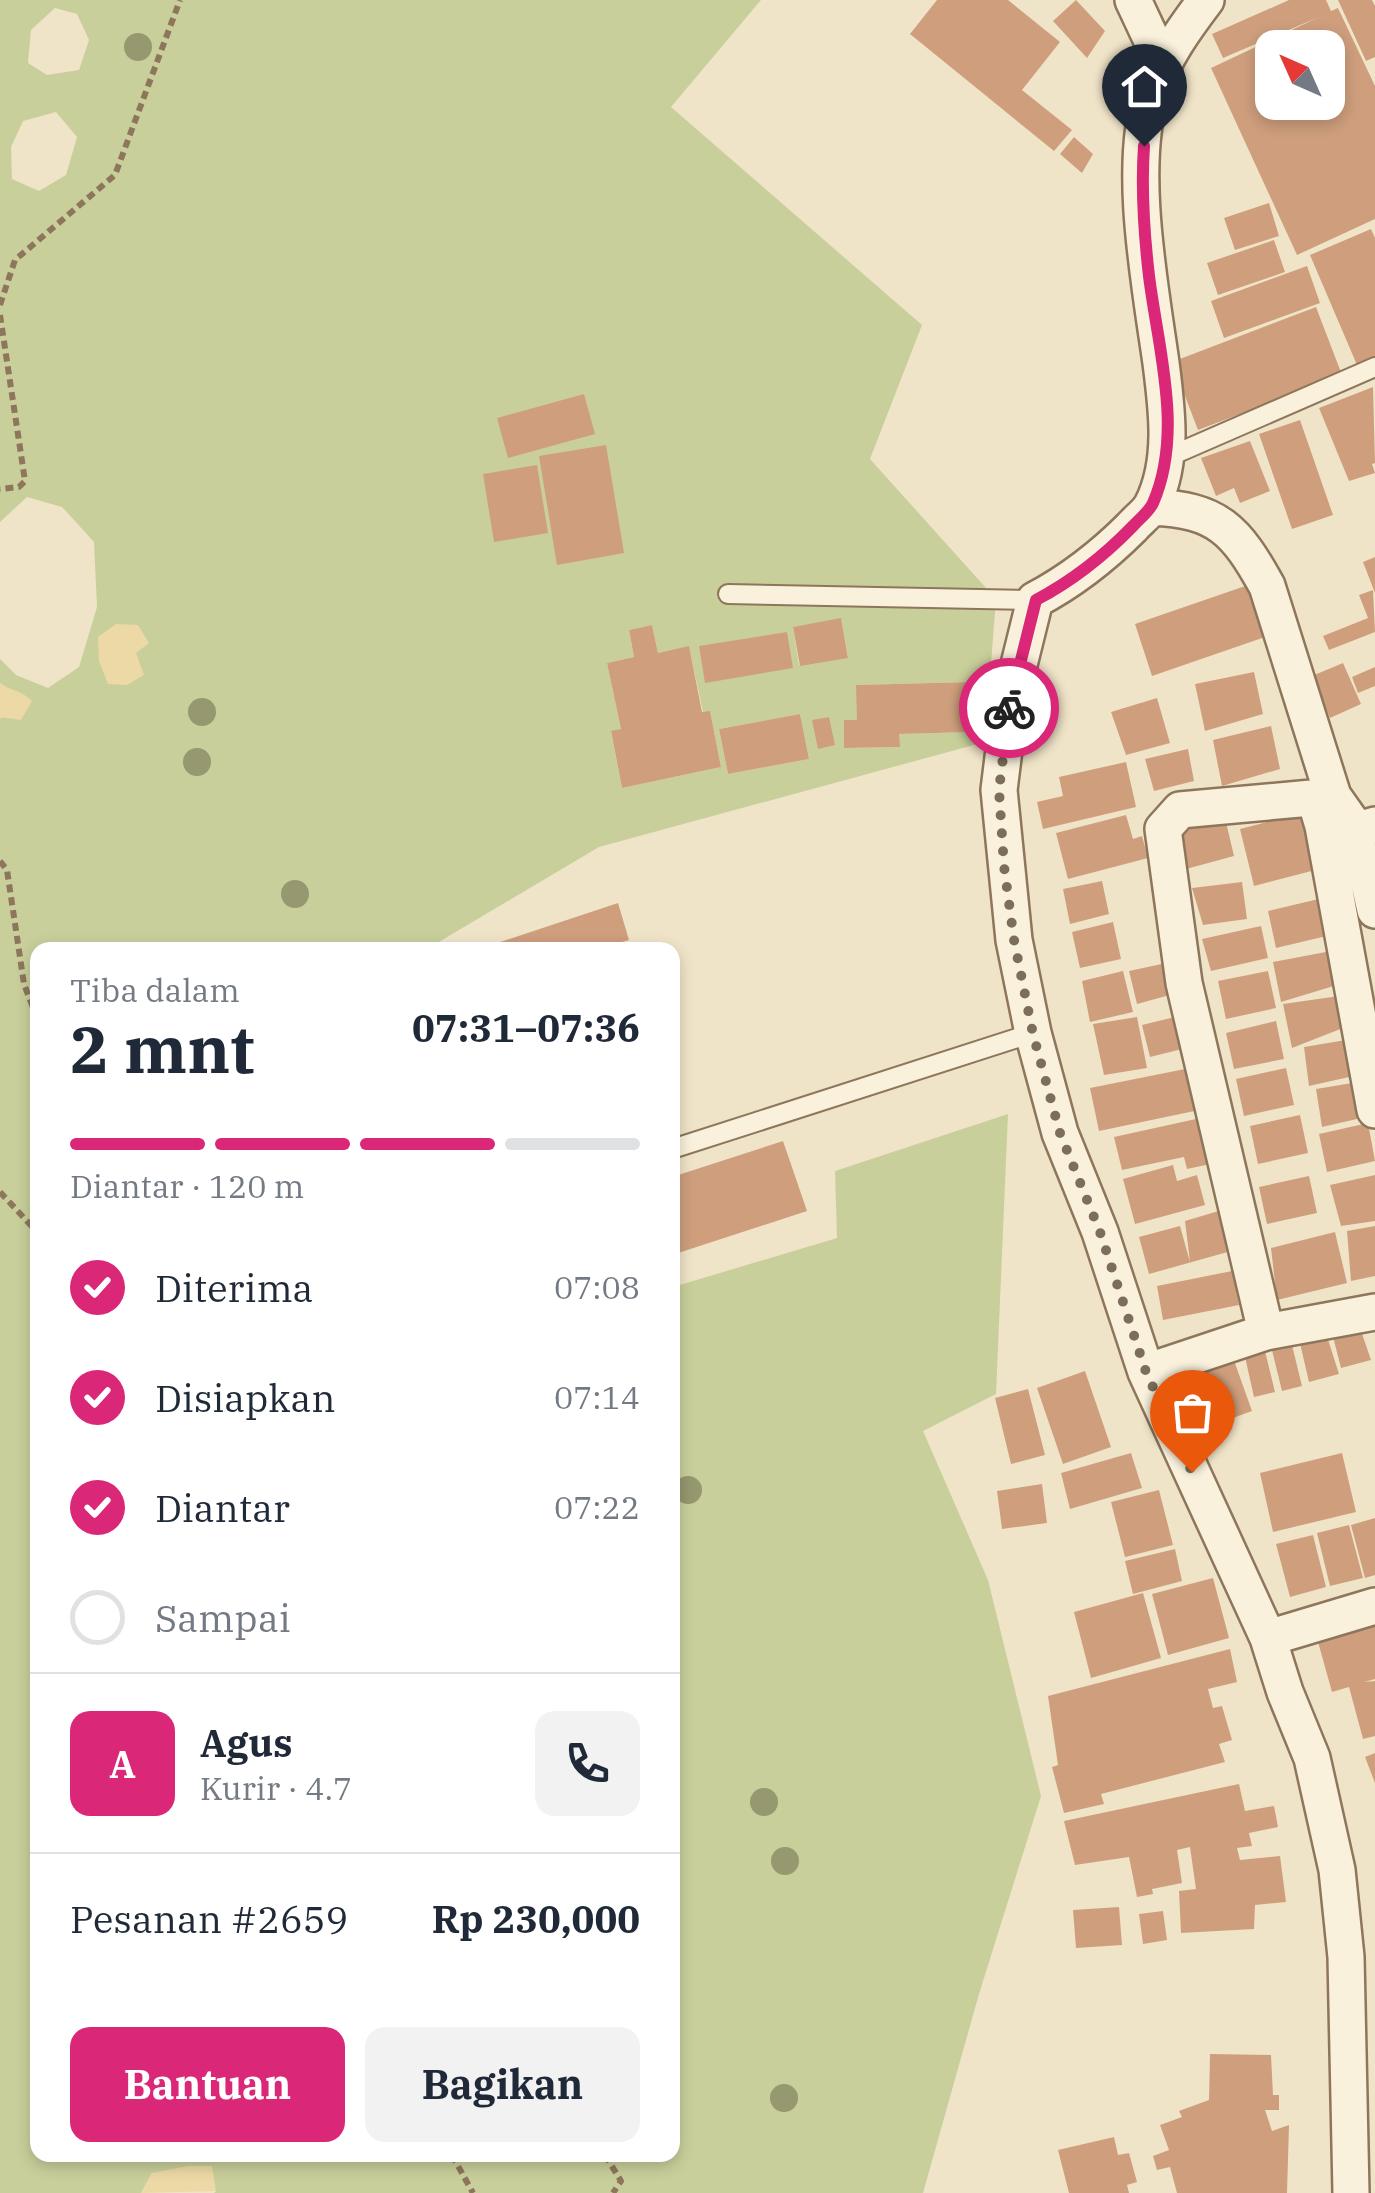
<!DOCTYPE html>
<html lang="id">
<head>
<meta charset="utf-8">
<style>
	body { margin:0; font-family:"IBM Plex Serif",serif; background:#f2f2f3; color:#1f2937; height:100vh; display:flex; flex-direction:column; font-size:38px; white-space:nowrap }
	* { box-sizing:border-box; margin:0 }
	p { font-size:32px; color:#747a83 }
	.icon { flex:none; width:55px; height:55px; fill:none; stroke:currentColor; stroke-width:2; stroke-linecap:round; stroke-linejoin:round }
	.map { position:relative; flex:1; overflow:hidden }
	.side { position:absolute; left:30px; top:942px; width:650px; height:1220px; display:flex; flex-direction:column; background:#fff; border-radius:20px; box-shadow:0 5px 15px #0003 }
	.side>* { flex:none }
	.needle { width:65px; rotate:315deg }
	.controls { position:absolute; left:1255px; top:30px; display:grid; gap:20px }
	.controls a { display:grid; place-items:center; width:90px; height:90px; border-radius:20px; background:#fff; box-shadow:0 5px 15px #0003; font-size:50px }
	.pin { position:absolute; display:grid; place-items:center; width:85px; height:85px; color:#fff; margin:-102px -42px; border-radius:50% 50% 50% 0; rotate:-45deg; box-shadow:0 0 10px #0007 }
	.pin .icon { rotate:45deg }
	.courier { position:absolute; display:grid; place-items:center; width:100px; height:100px; margin:-50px; border:8px solid #db2777; border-radius:50%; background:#fff; color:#222; box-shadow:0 2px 12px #0007 }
	.summary em { font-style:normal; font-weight:700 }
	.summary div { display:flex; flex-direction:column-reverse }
	.summary { display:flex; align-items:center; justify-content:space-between; height:170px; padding:0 40px }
	h1 { font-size:65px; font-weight:700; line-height:75px }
	.bar { display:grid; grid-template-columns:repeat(4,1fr); gap:15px 10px; align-content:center; height:120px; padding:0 40px }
	.bar i { height:12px; border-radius:8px; background:#e0e1e3 }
	.bar .active { background:#db2777 }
	.bar p { grid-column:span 4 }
	.line { display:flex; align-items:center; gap:25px; padding:0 40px; border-top:2px solid #e0e1e3 }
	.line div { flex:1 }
	.round { display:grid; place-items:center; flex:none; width:105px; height:105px; border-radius:20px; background:#f2f2f3 }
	ol { padding:0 40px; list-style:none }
	li { display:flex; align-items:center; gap:30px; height:110px }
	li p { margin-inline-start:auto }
	li .icon { padding:10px; border-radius:50%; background:#db2777; color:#fff; stroke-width:4 }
	li:last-child { color:#747a83 }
	li i { width:55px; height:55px; border:5px solid #e0e1e3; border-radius:50% }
	.action { display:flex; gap:20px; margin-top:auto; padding:20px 40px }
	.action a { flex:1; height:115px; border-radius:20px; background:#db2777; color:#fff; font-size:40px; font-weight:700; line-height:115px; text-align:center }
	.action a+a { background:#f2f2f3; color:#1f2937 }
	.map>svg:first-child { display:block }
	.green { fill:#c9cf9b; fill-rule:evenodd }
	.sand { fill:#ecd9a5 }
	.building { fill:#cf9f7d; fill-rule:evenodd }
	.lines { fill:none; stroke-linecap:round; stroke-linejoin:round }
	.lane-casing { stroke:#8d765c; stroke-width:22 }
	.street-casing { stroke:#8d765c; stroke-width:40 }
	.path { stroke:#8d765c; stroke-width:6; stroke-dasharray:8 5; stroke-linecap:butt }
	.lane { stroke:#faf1dc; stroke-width:18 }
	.street { stroke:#faf1dc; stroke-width:35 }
	.tree { fill:#96986f }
	.done { stroke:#7c6e5b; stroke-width:10; stroke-dasharray:0 18 }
	.route { stroke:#db2777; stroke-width:12 }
</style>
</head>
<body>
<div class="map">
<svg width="1375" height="2193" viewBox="0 0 1375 2193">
	<rect width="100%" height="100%" fill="#f0e4c8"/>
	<path class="green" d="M0,0H761L671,107L922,325L870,459L996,599L985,742L599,847L432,946L430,950H38V2155H672L673,1287L837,1238L835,1171L1008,1114L996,1394L923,1431L988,1580L1041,1796L979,1994L923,2193H214L216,2191L152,2173L141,2193H0V717L2,719L6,688L0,683V659L16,675L48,688L79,667L97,607L94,542L62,507L27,497L0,522ZM55,8L77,14L89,40L79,70L47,75L28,63L31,30ZM56,112L77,137L66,175L39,191L12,179L11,147L23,121ZM841,619L848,657L799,665L793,627ZM652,625L658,653L689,647L703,712H710L721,767L622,788L611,732L621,729L607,663L634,657L629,630ZM971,682L972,732L899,734V747L844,748V720H857V685ZM800,714L809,759L728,774L719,729Z"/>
	<path class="sand" d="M116,624L138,625L149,643L136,653L144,675L127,685L108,684L99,661L98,637Z
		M0,683C12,692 18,688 32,701L21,720L0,717Z
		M188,2166H212L216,2191L141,2193L152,2173Z"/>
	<path class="building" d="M937,0H1008L1060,42L1022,90L1072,130L1054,151L910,34Z
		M1076,0L1105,31L1087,58L1053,21Z
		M1289,0H1326L1331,11L1338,8L1375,86V219L1297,255L1211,68L1319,17L1223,58L1212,34ZM1272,48H1328V102H1272Z
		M1338,0H1372L1375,6V57L1366,61Z
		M1074,137L1093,154L1082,173L1060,154Z
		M1269,203L1279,236L1235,250L1224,218Z
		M1371,229L1375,238V357L1357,365L1310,255Z
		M1274,240L1285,272L1218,295L1207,263Z
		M1307,266L1320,303L1224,338L1211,301Z
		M1316,307L1342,375L1198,430L1172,362Z
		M1373,387L1375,463L1372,464L1375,473L1349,481L1319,408Z
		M584,394L595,434L508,458L497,418Z
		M1300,420L1333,515L1292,529L1259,434Z
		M1250,441L1270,491L1240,503L1234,488L1216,496L1201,458Z
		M606,445L624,553L557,565L539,456Z
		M537,465L548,533L494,542L483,474Z
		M1375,557V593L1363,562Z
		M1251,584L1268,636L1152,676L1135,624Z
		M1373,590L1375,632L1329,650L1323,636L1368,618L1359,595Z
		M841,618L848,658L800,666L793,627Z
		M652,625L658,653L689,646L702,712L710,711L721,767L622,788L611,731L621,729L607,663L634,657L629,630Z
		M787,632L793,668L705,683L699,646Z
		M1343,663L1361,704L1330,718L1312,676Z
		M1375,667V686L1358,693L1352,677Z
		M1254,672L1263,714L1205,731L1195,684Z
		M971,682L972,732L899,734L900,747L844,748V720H857L856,685Z
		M1157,698L1170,743L1126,755L1111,712Z
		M800,714L809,759L728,774L719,729Z
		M829,717L835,745L818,749L812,720Z
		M1271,726L1280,769L1222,786L1213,740Z
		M1188,749L1194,781L1154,791L1145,759Z
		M1126,762L1136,807L1043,829L1037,802L1063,796L1059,777Z
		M1313,810L1327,867L1254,886L1240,829Z
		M1126,815L1133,839L1142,836L1148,858L1068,879L1056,833Z
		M1225,818L1234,856L1186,869L1168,828Z
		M1102,881L1109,914L1070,924L1063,889Z
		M1242,882L1247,919L1203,925L1192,888Z
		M1327,897L1335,934L1276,948L1268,911Z
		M618,903L629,940L619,943L621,950H476Z
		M1113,922L1121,959L1080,968L1072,932Z
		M1261,926L1268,958L1211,971L1202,939Z
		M1331,951L1337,985L1281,1002L1273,962Z
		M1171,962L1177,993L1137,1004L1129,971Z
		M1123,971L1133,1012L1090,1022L1082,981Z
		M1268,971L1276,1008L1226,1019L1218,981Z
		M1339,996L1343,1028L1292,1048L1283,1004Z
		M1183,1015L1190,1047L1150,1057L1142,1025Z
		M1137,1017L1147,1068L1104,1075L1093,1024Z
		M1276,1021L1284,1059L1234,1069L1226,1033Z
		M1352,1039L1358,1075L1309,1086L1304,1047Z
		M1195,1067L1204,1109L1099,1131L1090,1088Z
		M1286,1068L1294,1105L1244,1116L1236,1079Z
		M1364,1081L1370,1116L1322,1127L1316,1089Z
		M1300,1115L1308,1153L1258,1164L1250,1126Z
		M1205,1117L1215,1163L1187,1169L1184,1157L1122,1170L1114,1137Z
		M1368,1123L1375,1161L1327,1172L1319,1134Z
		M783,1141L807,1211L672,1255V1177Z
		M1173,1165L1177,1181L1197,1175L1205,1205L1135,1224L1123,1179Z
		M1375,1175V1221L1341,1226L1330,1185Z
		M1309,1176L1317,1213L1267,1224L1259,1187Z
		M1232,1207L1242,1248L1149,1274L1139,1237L1180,1226L1190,1262L1185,1221Z
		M1375,1226V1276L1351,1281L1347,1231Z
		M1335,1232L1347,1283L1277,1300L1271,1248Z
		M1232,1271L1239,1305L1163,1320L1157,1286Z
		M1356,1316L1371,1360L1341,1368L1330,1325Z
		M1325,1330L1339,1374L1309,1382L1299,1339Z
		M1290,1337L1302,1386L1282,1391L1270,1342Z
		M1263,1343L1275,1392L1254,1397L1243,1348Z
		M1231,1352L1252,1411L1219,1423L1198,1364Z
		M1085,1371L1111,1447L1063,1464L1037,1388Z
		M1028,1389L1045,1455L1011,1464L995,1398Z
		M1131,1453L1142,1488L1070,1509L1061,1473Z
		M1342,1453L1356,1512L1273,1532L1260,1473Z
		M1042,1484L1047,1523L1002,1529L997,1491Z
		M1159,1490L1173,1545L1125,1557L1111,1502Z
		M1375,1518V1575L1365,1578L1351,1525Z
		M1349,1525L1363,1578L1330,1586L1317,1533Z
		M1313,1535L1326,1587L1290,1597L1276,1544Z
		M1175,1549L1182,1581L1133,1594L1125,1561Z
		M1213,1578L1229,1638L1168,1655L1152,1594Z
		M1143,1593L1161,1658L1091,1678L1074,1612Z
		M1375,1626V1679L1364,1682L1375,1681V1736L1363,1739L1349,1687L1332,1692L1318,1642Z
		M1230,1649L1237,1682L1208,1689L1213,1708L1222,1706L1232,1740L1219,1744L1225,1762L1101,1794L1104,1804L1064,1813L1052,1767L1058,1765L1048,1696Z
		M1375,1753V1783L1365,1757Z
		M1239,1784L1245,1811L1274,1806L1278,1827L1249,1833L1252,1846L1237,1848L1240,1860L1280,1856L1286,1902L1255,1905L1254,1929L1181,1933L1179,1891L1196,1889L1190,1847L1177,1850L1182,1883L1152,1889L1153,1894L1137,1897L1129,1857L1075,1865L1064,1821Z
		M1119,1907L1122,1945L1076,1948L1073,1910Z
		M1163,1911L1167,1940L1143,1944L1139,1914Z
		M1210,2054L1271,2055L1273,2095H1279V2110H1265L1272,2131L1289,2125L1287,2193H1177L1170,2167L1157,2170L1153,2156L1169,2150L1160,2125L1182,2117L1179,2111L1209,2100Z
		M1114,2137L1118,2155L1129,2153L1137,2182L1127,2185L1129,2193H1069L1058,2150Z"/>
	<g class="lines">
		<defs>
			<path id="lane" d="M1166,458L1375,367
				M728,594L1035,600
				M672,1149L1033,1033"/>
			<path id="street" d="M1133,0L1163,64
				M1206,0C1184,29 1164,57 1152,91C1127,165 1150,285 1161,363C1167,409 1174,462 1152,505C1148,513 1138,520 1132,527C1102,557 1073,580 1035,600L1010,701L999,790L1014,940L1033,1033L1060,1133L1100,1232L1146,1372L1268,1638L1285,1692L1312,1758L1337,1870L1346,1957L1351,2193
				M1152,507C1218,510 1236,530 1267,586L1333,796L1357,830L1375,825
				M1315,799L1323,826L1375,1110
				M1357,830L1375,910
				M1266,1332L1184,983L1163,829L1180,810L1333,796
				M1146,1372L1266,1332L1375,1312
				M1268,1638L1375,1606"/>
		</defs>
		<use href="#lane" class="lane-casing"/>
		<use href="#street" class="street-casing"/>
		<path class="path" d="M0,305L15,260L115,175L180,0
			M0,315L25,481L19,487L0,489
			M0,861L7,870L24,984L38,1021
			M0,1192L38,1233
			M452,2155L473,2193
			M605,2155L621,2181L613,2193"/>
		<use href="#lane" class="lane"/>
		<use href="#street" class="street"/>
	</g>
	<g class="tree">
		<circle cx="138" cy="47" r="14"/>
		<circle cx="202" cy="712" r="14"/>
		<circle cx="197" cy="762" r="14"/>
		<circle cx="295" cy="894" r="14"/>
		<circle cx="688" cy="1490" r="14"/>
		<circle cx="764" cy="1802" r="14"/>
		<circle cx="785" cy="1861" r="14"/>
		<circle cx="784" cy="2098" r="14"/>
	</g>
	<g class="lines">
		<path class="done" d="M1009,708L999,790L1004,866L1014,940L1033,1034L1060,1133L1100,1232L1146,1372L1192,1472"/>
		<path class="route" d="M1009,708L1036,600C1074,580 1103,557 1133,526C1139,519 1149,512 1153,503C1184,432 1158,349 1149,276C1144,233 1141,189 1144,146"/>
	</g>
</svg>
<div class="controls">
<a><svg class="needle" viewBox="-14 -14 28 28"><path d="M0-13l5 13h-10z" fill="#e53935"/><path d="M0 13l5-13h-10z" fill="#747a83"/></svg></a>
</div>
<div class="pin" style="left:1192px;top:1472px;background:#ea580c"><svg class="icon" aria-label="bag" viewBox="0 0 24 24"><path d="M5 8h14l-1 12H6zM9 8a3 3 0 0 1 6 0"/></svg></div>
<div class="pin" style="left:1144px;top:146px;background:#1f2937"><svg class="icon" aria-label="home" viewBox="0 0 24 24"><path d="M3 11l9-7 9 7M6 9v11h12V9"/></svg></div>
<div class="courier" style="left:1009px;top:708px"><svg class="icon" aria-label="bike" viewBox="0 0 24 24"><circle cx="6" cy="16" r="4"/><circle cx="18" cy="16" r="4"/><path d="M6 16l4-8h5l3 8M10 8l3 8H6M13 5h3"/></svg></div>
<section class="side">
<div class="summary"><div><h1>2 mnt</h1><p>Tiba dalam</p></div><em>07:31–07:36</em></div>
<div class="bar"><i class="active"></i><i class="active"></i><i class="active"></i><i></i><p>Diantar · 120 m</p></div>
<ol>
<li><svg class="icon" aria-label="check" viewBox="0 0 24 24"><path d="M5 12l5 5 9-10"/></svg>Diterima<p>07:08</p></li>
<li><svg class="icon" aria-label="check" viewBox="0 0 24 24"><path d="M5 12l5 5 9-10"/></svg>Disiapkan<p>07:14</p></li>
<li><svg class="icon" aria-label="check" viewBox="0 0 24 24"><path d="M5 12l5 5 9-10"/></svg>Diantar<p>07:22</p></li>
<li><i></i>Sampai</li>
</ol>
<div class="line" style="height:180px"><b class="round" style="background:#db2777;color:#fff">A</b><div><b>Agus</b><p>Kurir · 4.7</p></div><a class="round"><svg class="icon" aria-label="phone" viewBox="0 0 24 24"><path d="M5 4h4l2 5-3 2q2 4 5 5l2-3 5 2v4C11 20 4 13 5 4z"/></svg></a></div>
<div class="line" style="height:130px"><div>Pesanan #2659</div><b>Rp 230,000</b></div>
<div class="action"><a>Bantuan</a><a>Bagikan</a></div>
</section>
</div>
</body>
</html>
